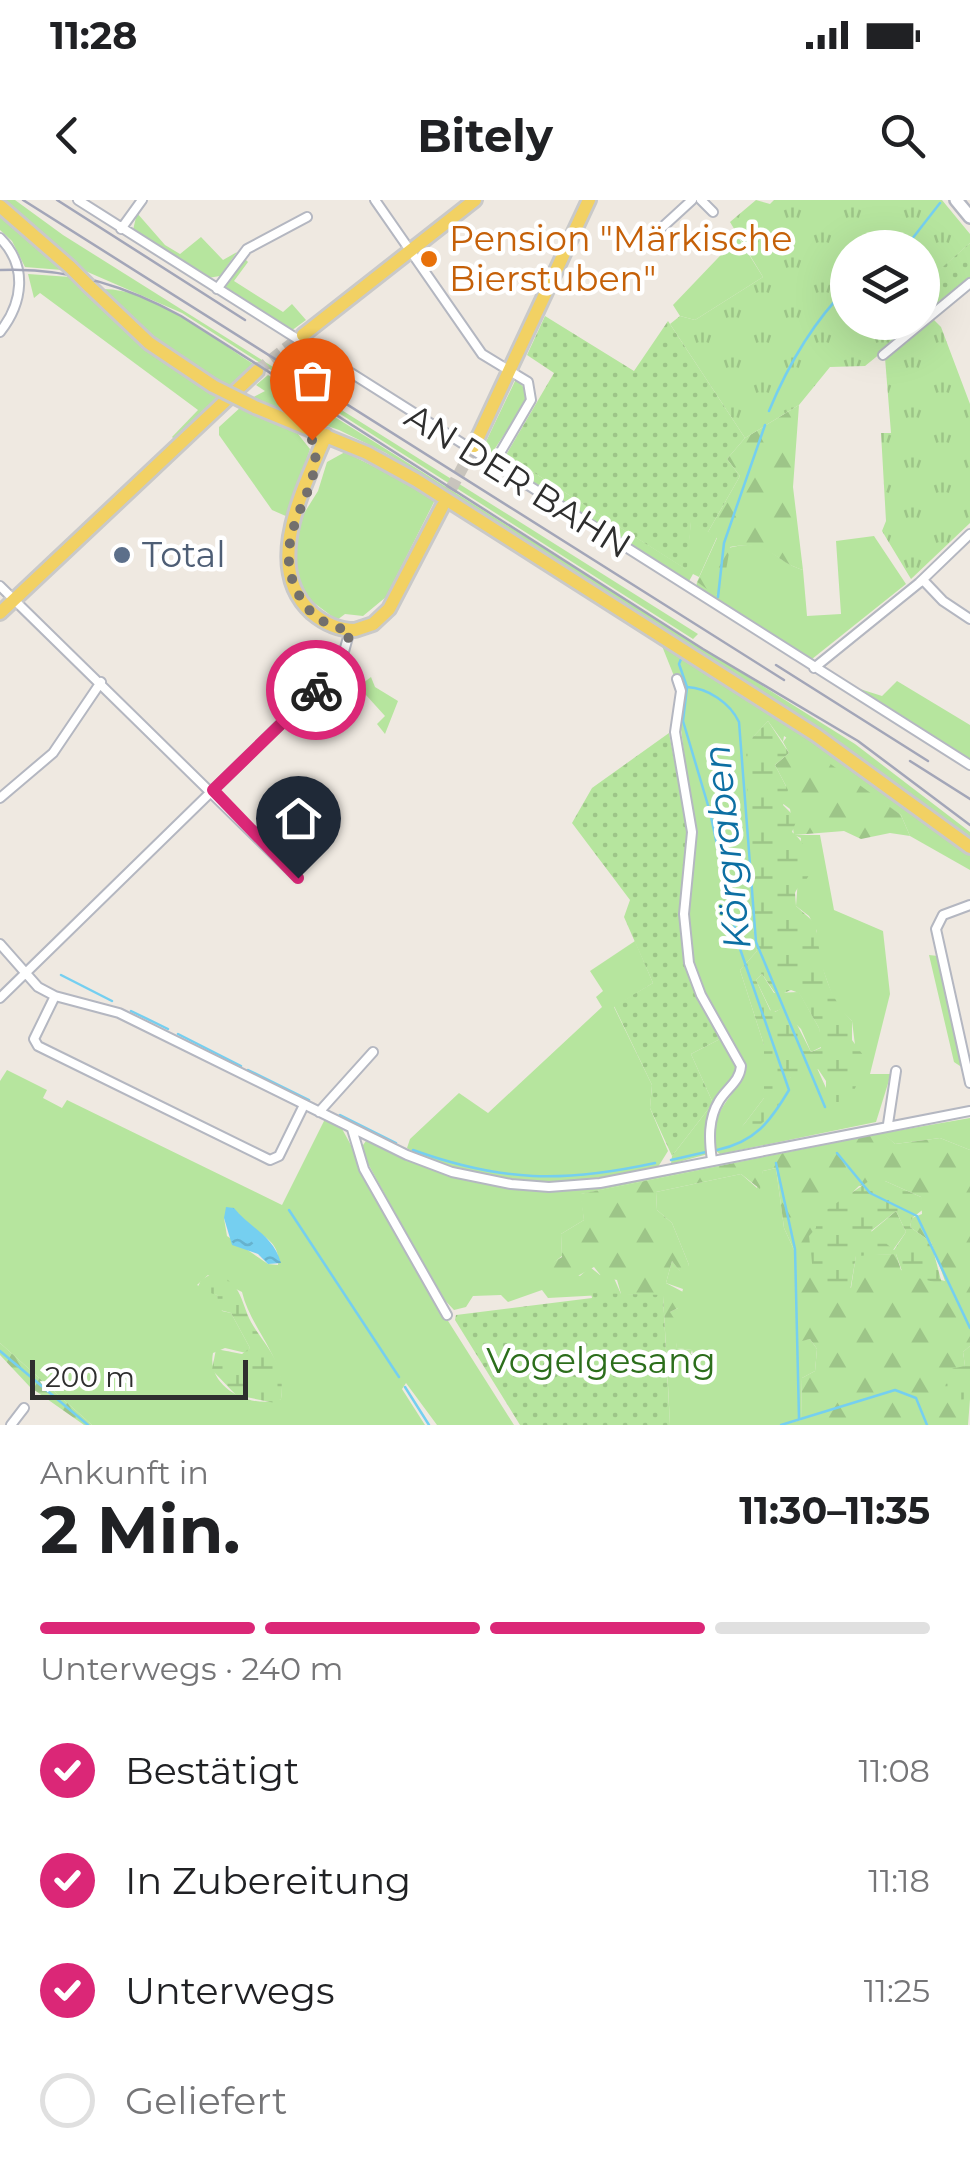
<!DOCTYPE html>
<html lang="de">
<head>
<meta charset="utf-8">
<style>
	body { margin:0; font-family:Montserrat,sans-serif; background:#f6f6f6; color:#202124; height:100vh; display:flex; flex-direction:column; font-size:38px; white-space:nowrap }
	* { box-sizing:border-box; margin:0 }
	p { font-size:32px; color:#757577 }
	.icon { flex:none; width:55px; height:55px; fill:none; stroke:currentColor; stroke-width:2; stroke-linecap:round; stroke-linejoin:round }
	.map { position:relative; height:1225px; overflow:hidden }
	.sheet { display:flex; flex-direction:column; background:#fff; flex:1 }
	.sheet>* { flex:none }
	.buttons { position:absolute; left:830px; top:30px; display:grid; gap:20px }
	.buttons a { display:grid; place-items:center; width:110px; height:110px; border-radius:50%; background:#fff; box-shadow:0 10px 40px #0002; font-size:50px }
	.scale { position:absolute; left:30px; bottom:25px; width:218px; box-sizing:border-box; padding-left:10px; border:5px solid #2e2e2e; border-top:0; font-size:28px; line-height:35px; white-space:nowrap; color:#2e2e2e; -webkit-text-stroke:8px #fff; paint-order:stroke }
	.pin { position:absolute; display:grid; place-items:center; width:85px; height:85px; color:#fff; margin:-102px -42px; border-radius:50% 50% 50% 0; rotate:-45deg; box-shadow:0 0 10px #0007 }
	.pin .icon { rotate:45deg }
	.courier { position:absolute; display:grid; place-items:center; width:100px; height:100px; margin:-50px; border:8px solid #db2777; border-radius:50%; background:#fff; color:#222; box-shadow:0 2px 12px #0007 }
	.overview em { font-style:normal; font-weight:700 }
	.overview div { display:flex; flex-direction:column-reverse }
	.overview { display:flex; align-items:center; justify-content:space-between; height:170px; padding:0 40px }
	h1 { font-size:65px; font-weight:700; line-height:75px }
	.bar { display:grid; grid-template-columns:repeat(4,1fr); gap:15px 10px; align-content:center; height:120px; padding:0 40px }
	.bar i { height:12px; border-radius:8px; background:#e0e0e0 }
	.bar .active { background:#db2777 }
	.bar p { grid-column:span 4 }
	ol { padding:0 40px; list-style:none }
	li { display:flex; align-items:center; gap:30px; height:110px }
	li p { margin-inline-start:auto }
	li .icon { padding:10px; border-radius:50%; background:#db2777; color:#fff; stroke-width:4 }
	li:last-child { color:#757577 }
	li i { width:55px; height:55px; border:5px solid #e0e0e0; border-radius:50% }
	.status { display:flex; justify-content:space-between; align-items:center; height:70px; padding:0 50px; background:#fff; direction:ltr }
	.status svg { height:28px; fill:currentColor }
	header { display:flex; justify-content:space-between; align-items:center; height:130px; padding:0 40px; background:#fff; font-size:45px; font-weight:700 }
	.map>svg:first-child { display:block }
	.grass { fill:#b6e59e; fill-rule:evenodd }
	.forest { fill:url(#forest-firs); fill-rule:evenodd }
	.wetland { fill:url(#wetland-marsh); fill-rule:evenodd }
	.park { fill:url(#park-tufts) }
	.garden { fill:url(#garden-dots) }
	.water { fill:url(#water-ripples) }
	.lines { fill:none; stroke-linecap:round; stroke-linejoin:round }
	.stream { stroke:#75cff0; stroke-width:2.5 }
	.primary-tunnel { stroke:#c8c4bd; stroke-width:12; stroke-dasharray:12 6; stroke-linecap:butt }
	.street-casing { stroke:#b4b7c1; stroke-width:12 }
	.secondary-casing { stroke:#b4b7c1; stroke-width:16 }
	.primary-casing { stroke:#c9c9c9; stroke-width:18 }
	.street { stroke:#fff; stroke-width:8 }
	.secondary { stroke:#fff; stroke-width:11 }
	.primary { stroke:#f2d163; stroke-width:12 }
	.rail { stroke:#a3a6b8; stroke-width:2.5 }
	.primary-bridge-casing { stroke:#c9c9c9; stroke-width:18; stroke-linecap:butt }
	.primary-bridge { stroke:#f2d163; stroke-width:12 }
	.done { stroke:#726f6d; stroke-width:10; stroke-dasharray:0 18 }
	.route { stroke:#db2777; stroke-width:12 }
	.food-dot { fill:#e8710a; stroke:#fff; stroke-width:4 }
	.service-dot { fill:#5c6f8a; stroke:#fff; stroke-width:4 }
	.labels { text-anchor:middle; stroke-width:9; stroke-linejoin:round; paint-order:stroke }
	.food-label { font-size:35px; fill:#c56008; stroke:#fff; text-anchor:start }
	.street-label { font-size:35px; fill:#2e2e2e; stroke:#fff }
	.service-label { font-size:35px; fill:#4e5e75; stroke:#fff; text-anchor:start }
	.park-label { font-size:35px; fill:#2c6e1b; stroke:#fff }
	.water-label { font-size:38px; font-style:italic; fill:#0d6fa3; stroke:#fff }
</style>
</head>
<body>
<div class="status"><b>11:28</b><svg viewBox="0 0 49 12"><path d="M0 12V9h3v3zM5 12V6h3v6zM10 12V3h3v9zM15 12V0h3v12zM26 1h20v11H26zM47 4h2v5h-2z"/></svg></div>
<header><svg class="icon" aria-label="back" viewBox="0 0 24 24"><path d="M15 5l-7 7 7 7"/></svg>Bitely<svg class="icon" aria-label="search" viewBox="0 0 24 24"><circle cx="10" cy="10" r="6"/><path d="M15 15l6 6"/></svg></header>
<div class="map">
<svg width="970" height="1225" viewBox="0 0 970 1225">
	<defs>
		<pattern id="forest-firs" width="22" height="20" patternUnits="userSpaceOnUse" patternTransform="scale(2.5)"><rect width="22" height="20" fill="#b6e59e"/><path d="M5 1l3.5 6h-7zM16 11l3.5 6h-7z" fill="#9dc588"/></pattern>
		<pattern id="wetland-marsh" width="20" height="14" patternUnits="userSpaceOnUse" patternTransform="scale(2.5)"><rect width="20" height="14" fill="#b6e59e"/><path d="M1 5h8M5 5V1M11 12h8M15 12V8" fill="none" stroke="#9dc588"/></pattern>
		<pattern id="park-tufts" width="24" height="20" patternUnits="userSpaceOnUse" patternTransform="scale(2.5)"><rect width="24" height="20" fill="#b6e59e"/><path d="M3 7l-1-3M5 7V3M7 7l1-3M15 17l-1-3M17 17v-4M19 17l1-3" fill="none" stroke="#9dc588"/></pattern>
		<pattern id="garden-dots" width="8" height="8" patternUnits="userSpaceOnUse" patternTransform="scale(2.5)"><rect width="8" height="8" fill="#b6e59e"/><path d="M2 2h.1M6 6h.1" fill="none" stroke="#9dc588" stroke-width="1.8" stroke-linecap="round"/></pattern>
		<pattern id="water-ripples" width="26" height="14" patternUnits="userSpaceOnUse" patternTransform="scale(2.5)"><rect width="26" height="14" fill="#75cff0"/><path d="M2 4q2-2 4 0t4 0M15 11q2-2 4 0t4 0" fill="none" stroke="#66b2ce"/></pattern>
	</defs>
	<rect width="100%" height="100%" fill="#efe9e1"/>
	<path class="grass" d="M2,0H15L63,35L698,434L693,439L182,113L83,70Z
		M0,13L62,70L25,67L12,41L0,30Z
		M137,13L165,45L180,54L201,37L223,60L237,52L220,76L208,78L133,30Z
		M738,37L763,77L695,120L680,116L673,105Z
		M244,58L248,62L234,81L283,112L292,104L306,120L291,131L225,88Z
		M28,74L70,77L146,147L223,197L175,240L172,237L198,210L40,93L34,98Z
		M101,89C155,88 211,138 255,165L228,188L152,139Z
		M268,175L855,544L970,632V640L843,545L386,253L339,230L250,199L265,191L256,185Z
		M516,179L526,190L525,203L490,256L481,252Z
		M242,206L298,234L310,249L288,317L272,310L219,235V227Z
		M345,252L436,298L386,397L363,416L345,414L337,420L306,397L293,359L298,323L318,291L327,262Z
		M506,255L686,369L691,321L717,337L699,377L693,374L688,383L509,269Z
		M874,336L906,384L812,459L696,388L697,382L718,395L728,348C770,337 770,359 803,370L807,416L841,414L836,341Z
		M660,441L768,510L970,653V670L910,636L901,615L784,536L783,542L768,521L752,538L751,714L757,751L740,770L764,845V898L742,927L795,873L817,868L826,888L855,845L852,821L836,806L815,747L817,731L809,716L796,706L801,638L794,635H820L834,710L883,731L890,794L870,874H891L876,922L720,954L716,951C707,904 740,899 744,866L704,795L691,752L686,714L694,628L680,522L683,477L674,476Z
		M371,477L375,487L398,501L385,534L377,524L385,516L356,484L334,498L357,479L363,483Z
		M897,481L970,525V559L860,489L882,496Z
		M635,741L653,783L614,807L652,885L650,908L668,951L658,967C585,983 514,990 443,964C430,959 417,956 407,948L410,939L459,893L488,913L602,807L596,797L603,791L590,771Z
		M929,755L938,756L963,868L954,862Z
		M762,774L774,793L799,792L819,828L823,846L811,852L801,829L781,809L772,813L756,780Z
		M722,838L738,869C722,908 704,901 708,954L671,964L672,956L713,903L691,854Z
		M7,870L47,890L43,898L62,908L67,900L282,1005L325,919L341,927L443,1113L514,1225H437L406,1183L402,1189L425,1225H92L0,1143V881ZM238,1013C250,1034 282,1036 278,1065L268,1064L227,1036L224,1018ZM208,1075L242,1092C251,1130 287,1159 281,1199C253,1210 206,1188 213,1153L225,1148L246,1153L250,1148L231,1113L222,1111L217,1095L197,1085Z
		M970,918V950L940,938L895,944L882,933L581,994L584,1020L561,1034L562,1056L553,1063L580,1076L590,1067L600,1075L613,1076L621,1094L548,1098L542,1090L508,1102L501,1095L473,1096L466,1107L454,1110L440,1095L360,949L366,941L479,983L564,991L886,928L884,933Z
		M776,968L784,1028L795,1052L798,1141L810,1139L817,1149L815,1171L802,1178L801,1220L783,1225H670L667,1165L675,1162L678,1155L693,1154L692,1150L677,1148L670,1112L678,1108L683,1089L666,1083L672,1061L680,1071L689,1065L672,1023L657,1010L656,992L741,974L757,988L763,971Z"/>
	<path class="forest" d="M799,205L793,287L803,370C770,359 771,340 730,347L722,394H714L697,382L717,338L708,332L740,276L727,259L745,238Z
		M789,534L901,615L910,636L890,633L861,639L844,631L794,635L790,609L782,603L786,586L775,565L789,553L783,542Z
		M883,933L895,944L940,938L970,950V1146L963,1152L965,1166L960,1169L970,1199L968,1225H783L801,1220L802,1178L815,1171L817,1149L810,1139L798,1142L795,1052L784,1028L776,968L763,971L760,989L741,974L656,992L657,1010L672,1023L689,1065L682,1074L672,1061L666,1083L685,1093L682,1106L670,1112L682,1131L676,1139L677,1148L692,1150L689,1159L678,1155L675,1163L667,1165L663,1096L621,1094L617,1080L602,1077L594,1067L563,1084L543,1068L562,1057L561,1034L584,1020L580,994ZM885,981L921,997L922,1014L912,1018L910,1027L931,1042L945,1081L901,1070L896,1054L856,1055L851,1088L813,1069L816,1028L859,986Z
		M896,1011L906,1032L893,1050L871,1032Z
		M0,1143L92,1225H84L30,1187L0,1155Z"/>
	<path class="wetland" d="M768,521L789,553L775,565L788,590L783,605L797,619L792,632C804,641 818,665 806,680C802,685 797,687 795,693L796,706L816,724C819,757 826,796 852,821V840L863,855L860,877L849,902H826V881L818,869L790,878C787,901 764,925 744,936L742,927L764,898V845L740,770L757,751L751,714L746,544ZM762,774L777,796L791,790L799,793L819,828L821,848L811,852L787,805L775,812L770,810L756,780Z
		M869,981H885L921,997L925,1008L912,1018L910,1027L931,1042L942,1084L903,1074L896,1054L856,1056L850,1091L843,1099L813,1072L809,1036L816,1028V1017ZM896,1011L906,1032L894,1050L871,1031Z
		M213,1073C245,1083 239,1103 254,1127C270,1152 286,1166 281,1199L275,1203L236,1195L212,1170L216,1149L242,1154L250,1148L231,1113L220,1110L217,1095L197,1089L201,1080Z
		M970,1146V1199L953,1200L944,1191L950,1169L965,1166L963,1152Z"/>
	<path class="park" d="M756,0L770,4L774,0H942L970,34V43L923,85L922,48H848V122L918,123L865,166L830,167L799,205L745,238L670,124L680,116L695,120L763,77L730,22Z
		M933,119L941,127L970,204V323L911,379L882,331L886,321L881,233H891L885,158Z"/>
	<path class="garden" d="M970,43V77L931,112L922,85Z
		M545,116L634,171L668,121L745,238L727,259L740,276L708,332L691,322L687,370L506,255L554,173L527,155Z
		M669,533L689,636L680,713L682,742L698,796L722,838L691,854L713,903L672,956L650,908L652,885L614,806L653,783L624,717L630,700L572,623L592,588Z
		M591,1093L663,1095L670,1225H520L455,1120L456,1115L592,1098Z"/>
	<path class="water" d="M226,1007L234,1008C251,1029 273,1035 281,1063L268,1064L258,1054L232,1045L224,1018Z"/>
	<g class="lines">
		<path class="stream" d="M905,48L940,3
			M769,211C788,165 812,123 848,87
			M718,397L724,343L765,225
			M681,459L679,464L687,487C708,488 730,503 739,522L756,742L825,907
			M687,487L683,521L710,612L738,743L789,890C770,922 755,942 717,950
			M61,775L112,801
			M131,811L168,829
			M178,834L241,866
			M248,870L309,900
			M340,915L396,943
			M413,950C502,982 563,983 655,963
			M837,953L870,993L917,1016L970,1128
			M671,960L706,952
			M776,963L795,1049L799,1218
			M289,1010L399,1177
			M0,1151L88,1225
			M405,1187L429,1225
			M781,1225L895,1190L916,1198L927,1225"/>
		<path class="primary-tunnel" d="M257,171L303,135
			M442,306L474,246"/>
		<defs>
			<path id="street" d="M78,0L970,565
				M375,0L482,154L528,182L531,200L493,265
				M701,0L713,12
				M121,29L142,0
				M0,38C28,66 23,103 0,132
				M644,44L692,0
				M217,89L247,49L307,17
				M883,155L970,83
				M923,380L943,401L970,419
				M0,386L298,678
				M814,468L919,383L970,334
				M677,479L681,491L675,532L692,632L684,714L689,763L701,795L741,866C740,881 727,888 719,901C708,919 709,940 712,960
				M0,598L53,553L101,482
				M970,705L943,715L936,729L970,883
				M0,744L38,787L55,796L119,813L407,955L452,972L511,984L549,987L600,983L970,911
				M55,796L34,839L38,846L270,960L279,956L304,905
				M0,798L340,466L350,430
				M319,912L373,852
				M888,924L896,871
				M352,929L364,969L447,1115
				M11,1225L24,1208"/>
			<path id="secondary" d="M956,0L970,17"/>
			<path id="primary" d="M0,6L70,67
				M89,86L149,143L213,186
				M303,135L475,0
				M255,207L367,253L416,280L816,535L970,647
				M326,235C305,286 261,367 312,413C325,424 339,430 355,430L373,424L389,409L442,307
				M474,246L589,0
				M0,413L257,171"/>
		</defs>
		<use href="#street" class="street-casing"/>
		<use href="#secondary" class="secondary-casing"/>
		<use href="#primary" class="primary-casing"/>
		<use href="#street" class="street"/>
		<use href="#secondary" class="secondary"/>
		<use href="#primary" class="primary"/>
		<path class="rail" d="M23,0L784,480
			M57,0L245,120
			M0,70C65,67 125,85 181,116L703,449L858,541L970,625
			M776,465L928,561
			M910,561L970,599"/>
		<defs>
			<path id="primary-bridge" d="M70,67L89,86
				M213,186L255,207"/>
		</defs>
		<use href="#primary-bridge" class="primary-bridge-casing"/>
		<use href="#primary-bridge" class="primary-bridge"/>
	</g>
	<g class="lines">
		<path class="done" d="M312,240C331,287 263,332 300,397C310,416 329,428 350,430L344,460L316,490"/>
		<path class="route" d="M298,678L213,590L316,490"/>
	</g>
	<circle class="food-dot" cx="429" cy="59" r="10"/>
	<circle class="service-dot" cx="122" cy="355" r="10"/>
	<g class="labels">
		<g class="food-label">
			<text x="449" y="51">Pension "Märkische<tspan x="449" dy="40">Bierstuben"</tspan></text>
		</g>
		<g class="street-label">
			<text transform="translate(518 281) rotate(32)" y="12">AN DER BAHN</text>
		</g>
		<g class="service-label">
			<text x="142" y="367">Total</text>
		</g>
		<g class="park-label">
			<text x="601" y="1173">Vogelgesang</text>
		</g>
		<g class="water-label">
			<text transform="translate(727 647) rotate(-96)" y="13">Körgraben</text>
		</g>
	</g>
</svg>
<div class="buttons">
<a><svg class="icon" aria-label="layers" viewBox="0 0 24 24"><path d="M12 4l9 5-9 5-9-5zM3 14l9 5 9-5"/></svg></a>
</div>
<div class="scale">200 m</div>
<div class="pin" style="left:312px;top:240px;background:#ea580c"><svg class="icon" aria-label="bag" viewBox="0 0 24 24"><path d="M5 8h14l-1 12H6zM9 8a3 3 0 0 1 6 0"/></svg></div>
<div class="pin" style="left:298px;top:678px;background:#1f2937"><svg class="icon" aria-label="home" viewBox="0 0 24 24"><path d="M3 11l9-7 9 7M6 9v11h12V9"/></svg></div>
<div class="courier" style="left:316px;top:490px"><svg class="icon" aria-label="bike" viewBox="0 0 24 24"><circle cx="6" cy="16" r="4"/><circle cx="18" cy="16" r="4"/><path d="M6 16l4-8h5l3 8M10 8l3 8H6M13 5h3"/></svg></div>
</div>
<section class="sheet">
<div class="overview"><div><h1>2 Min.</h1><p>Ankunft in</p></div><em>11:30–11:35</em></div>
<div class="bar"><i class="active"></i><i class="active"></i><i class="active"></i><i></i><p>Unterwegs · 240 m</p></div>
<ol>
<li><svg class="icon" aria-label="check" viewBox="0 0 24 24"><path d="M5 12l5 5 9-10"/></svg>Bestätigt<p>11:08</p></li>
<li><svg class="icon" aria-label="check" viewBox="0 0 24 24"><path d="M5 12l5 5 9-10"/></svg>In Zubereitung<p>11:18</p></li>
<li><svg class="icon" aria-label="check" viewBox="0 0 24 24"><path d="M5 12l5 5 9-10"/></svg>Unterwegs<p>11:25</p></li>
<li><i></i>Geliefert</li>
</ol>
</section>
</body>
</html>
